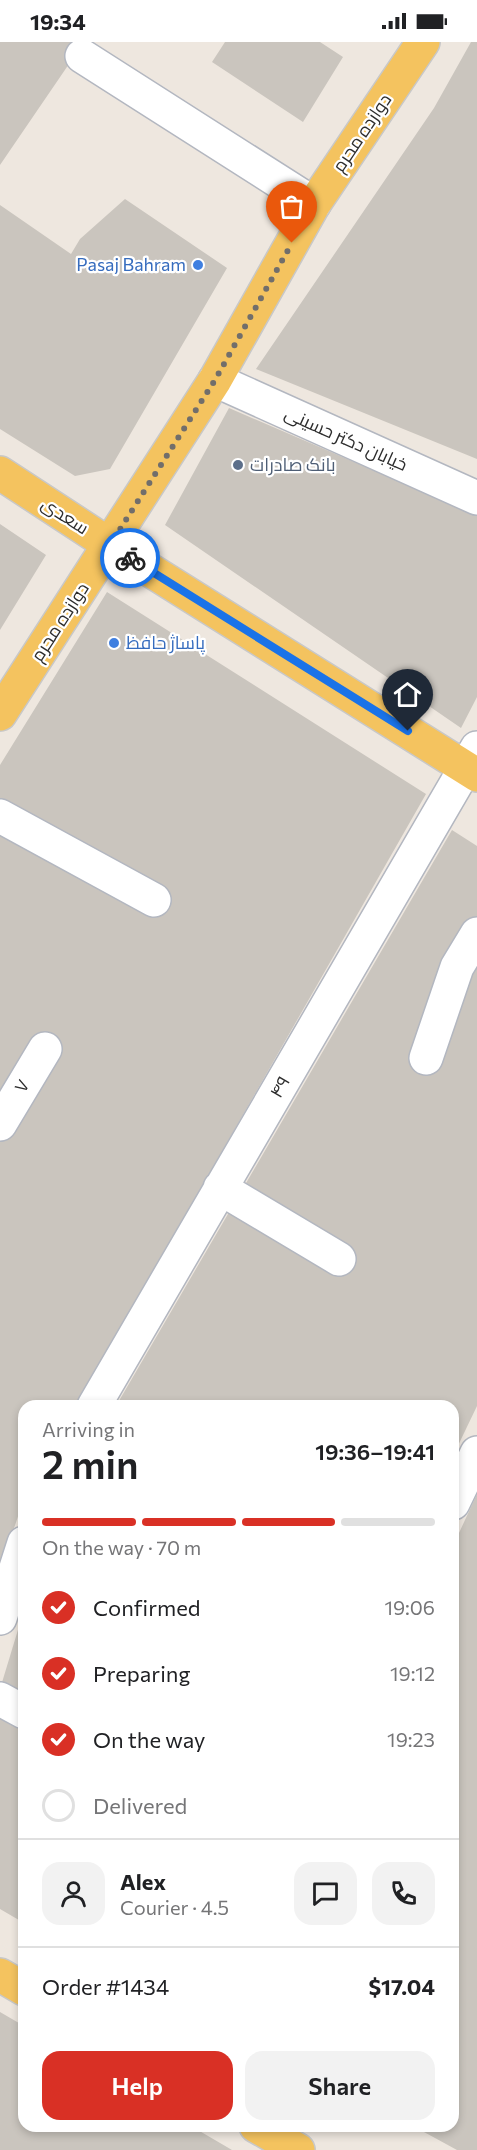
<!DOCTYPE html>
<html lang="en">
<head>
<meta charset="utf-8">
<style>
	body { margin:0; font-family:Commissioner,Cairo,sans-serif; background:#f2f2f2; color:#202124; height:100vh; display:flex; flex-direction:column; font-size:22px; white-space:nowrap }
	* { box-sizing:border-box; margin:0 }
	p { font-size:20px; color:#757577 }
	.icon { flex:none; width:33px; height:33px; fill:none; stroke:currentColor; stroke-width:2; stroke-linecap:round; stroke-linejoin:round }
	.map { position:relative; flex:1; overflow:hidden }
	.side { position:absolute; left:18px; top:1358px; width:441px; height:732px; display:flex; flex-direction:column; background:#fff; border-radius:18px; box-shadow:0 3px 9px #0003 }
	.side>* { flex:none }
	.pin { position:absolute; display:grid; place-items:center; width:51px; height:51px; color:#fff; margin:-62px -26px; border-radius:50% 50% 50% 0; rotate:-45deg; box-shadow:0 0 6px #0007 }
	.pin .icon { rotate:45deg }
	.courier { position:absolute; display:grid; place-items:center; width:60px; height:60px; margin:-30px; border:4px solid #1a73e8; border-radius:50%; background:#fff; color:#222; box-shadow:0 2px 8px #0007 }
	.overview em { font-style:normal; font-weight:600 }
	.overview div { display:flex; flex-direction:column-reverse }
	.overview { display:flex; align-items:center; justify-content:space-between; height:102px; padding:0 24px }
	h1 { font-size:39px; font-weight:600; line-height:45px }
	.bar { display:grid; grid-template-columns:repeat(4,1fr); gap:9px 6px; align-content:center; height:72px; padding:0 24px }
	.bar i { height:8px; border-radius:4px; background:#e0e0e0 }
	.bar .selected { background:#d93025 }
	.bar p { grid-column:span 4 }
	.line { display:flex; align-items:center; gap:15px; padding:0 24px; border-top:2px solid #e0e0e0 }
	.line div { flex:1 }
	.round { display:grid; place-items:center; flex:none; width:63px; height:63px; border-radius:18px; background:#f2f2f2 }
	ol { padding:0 24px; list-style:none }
	li { display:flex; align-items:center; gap:18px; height:66px }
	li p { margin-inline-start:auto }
	li .icon { padding:6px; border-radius:50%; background:#d93025; color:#fff; stroke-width:4 }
	li:last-child { color:#757577 }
	li i { width:33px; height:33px; border:3px solid #e0e0e0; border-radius:50% }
	.button { display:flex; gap:12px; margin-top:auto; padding:12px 24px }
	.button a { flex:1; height:69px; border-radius:18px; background:#d93025; color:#fff; font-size:24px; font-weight:600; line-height:69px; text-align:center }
	.button a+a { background:#f2f2f2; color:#202124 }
	.status { display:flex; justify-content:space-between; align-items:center; height:42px; padding:0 30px; background:#fff; direction:ltr }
	.status svg { height:16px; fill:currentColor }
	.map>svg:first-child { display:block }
	.building { fill:#cac5be }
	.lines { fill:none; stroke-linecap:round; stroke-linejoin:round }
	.minor-casing { stroke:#b3b7c0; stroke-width:36 }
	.major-casing { stroke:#c8c8c8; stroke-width:36 }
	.minor { stroke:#fff; stroke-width:33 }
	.major { stroke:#f4c35f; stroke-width:33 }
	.done { stroke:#716e6b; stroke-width:6; stroke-dasharray:0 10.8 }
	.route { stroke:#1a73e8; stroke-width:8 }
	.shop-dot { fill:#3f7fe0; stroke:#fff; stroke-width:2 }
	.service-dot { fill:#5c6f8a; stroke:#fff; stroke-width:2 }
	.labels { text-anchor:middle; stroke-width:4.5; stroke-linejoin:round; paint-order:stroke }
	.street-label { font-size:18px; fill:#2d2d2d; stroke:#fff }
	.shop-label { font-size:18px; fill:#366cbe; stroke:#fff; text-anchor:end }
	.service-label { font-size:18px; fill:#4e5e75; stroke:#fff; text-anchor:start }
</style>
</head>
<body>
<div class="status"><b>19:34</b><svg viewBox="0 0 49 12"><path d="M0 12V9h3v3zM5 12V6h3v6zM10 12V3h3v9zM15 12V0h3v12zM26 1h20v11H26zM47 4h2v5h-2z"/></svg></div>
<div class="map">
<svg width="477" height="2108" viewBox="0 0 477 2108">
	<rect width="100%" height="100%" fill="#eee7df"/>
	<path class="building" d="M0,0H84L0,123Z
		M225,0H320L343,15L303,80L212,20Z
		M471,0H477V417L256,327L434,66Z
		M125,157L227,226L110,427L75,434L0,387V163L71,212L80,197Z
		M229,366L477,473V655L461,686L165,483Z
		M0,482L46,513L0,588Z
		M107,550L426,752L77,1364H24V1457L0,1527V723Z
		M452,788L477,804V1364L453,1414V1364H116Z
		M477,1452V2108H457L413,2084H453V1504Z
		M24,1568V1881L0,1867V1647Z
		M0,1970L24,1984V2084H191L232,2108H0Z"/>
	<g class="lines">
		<defs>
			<path id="minor" d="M82,14L314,162
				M215,338L477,456
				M0,774L154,858
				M426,1016L457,925L477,892
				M0,1082L45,1007
				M220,1146L339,1217
				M94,1364L477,706
				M453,1461L477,1411
				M0,1576L24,1501
				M0,1657L24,1670"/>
			<path id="major" d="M0,431L110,503L477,733
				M0,672L215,338L314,162L423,0
				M0,1933L24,1947
				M256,2084L298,2108"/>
		</defs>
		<use href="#minor" class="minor-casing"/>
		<use href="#major" class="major-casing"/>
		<use href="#minor" class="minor"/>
		<use href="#major" class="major"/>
	</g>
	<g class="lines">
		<path class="done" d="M130,516L110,503L215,338L292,201"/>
		<path class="route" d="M130,516L408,689"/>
	</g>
	<g class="shop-dot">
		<circle cx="198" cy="223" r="6"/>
		<circle cx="114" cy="601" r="6"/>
	</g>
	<circle class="service-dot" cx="238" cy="423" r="6"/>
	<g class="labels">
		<g class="street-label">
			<text transform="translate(362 91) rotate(-56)" y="6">دوازده محرم</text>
			<text transform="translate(346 397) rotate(24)" y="6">خیابان دکتر حسینی</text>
			<text transform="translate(65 474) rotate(33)" y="6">سعدی</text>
			<text transform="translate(60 580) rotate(-57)" y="6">دوازده محرم</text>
			<text transform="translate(22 1044) rotate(-59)" y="6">۷</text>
			<text transform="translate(280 1045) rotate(-60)" y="6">۴۹</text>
		</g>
		<g class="shop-label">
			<text x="186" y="229">Pasaj Bahram</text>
			<text x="126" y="607" text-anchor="start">پاساژ حافظ</text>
		</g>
		<g class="service-label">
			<text x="250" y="429">بانک صادرات</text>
		</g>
	</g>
</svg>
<div class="pin" style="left:292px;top:201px;background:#ea580c"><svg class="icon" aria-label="bag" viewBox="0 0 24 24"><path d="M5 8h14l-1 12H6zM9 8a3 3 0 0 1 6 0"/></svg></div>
<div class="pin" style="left:408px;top:689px;background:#1f2937"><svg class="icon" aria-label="home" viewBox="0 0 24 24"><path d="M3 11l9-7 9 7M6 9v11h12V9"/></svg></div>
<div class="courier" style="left:130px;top:516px"><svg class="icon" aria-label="bike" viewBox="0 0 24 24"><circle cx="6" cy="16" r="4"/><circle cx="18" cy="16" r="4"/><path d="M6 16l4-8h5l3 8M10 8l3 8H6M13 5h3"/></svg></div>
<section class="side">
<div class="overview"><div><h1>2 min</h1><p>Arriving in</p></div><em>19:36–19:41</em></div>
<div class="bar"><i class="selected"></i><i class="selected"></i><i class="selected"></i><i></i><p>On the way · 70 m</p></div>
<ol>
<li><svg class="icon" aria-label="check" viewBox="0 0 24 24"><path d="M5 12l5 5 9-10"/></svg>Confirmed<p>19:06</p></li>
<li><svg class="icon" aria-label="check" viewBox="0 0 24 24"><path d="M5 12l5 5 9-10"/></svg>Preparing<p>19:12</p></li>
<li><svg class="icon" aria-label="check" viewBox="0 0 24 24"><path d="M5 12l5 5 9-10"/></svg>On the way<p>19:23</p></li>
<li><i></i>Delivered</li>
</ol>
<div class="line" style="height:108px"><a class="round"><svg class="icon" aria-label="person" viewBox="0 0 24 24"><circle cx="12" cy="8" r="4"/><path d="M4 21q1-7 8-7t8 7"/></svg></a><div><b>Alex</b><p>Courier · 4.5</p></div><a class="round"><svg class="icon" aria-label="chat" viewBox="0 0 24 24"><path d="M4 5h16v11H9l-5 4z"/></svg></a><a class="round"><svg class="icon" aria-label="phone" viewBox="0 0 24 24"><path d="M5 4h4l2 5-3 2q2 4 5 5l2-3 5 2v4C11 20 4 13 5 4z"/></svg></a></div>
<div class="line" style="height:78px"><div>Order #1434</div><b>$17.04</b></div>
<div class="button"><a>Help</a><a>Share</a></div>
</section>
</div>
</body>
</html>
